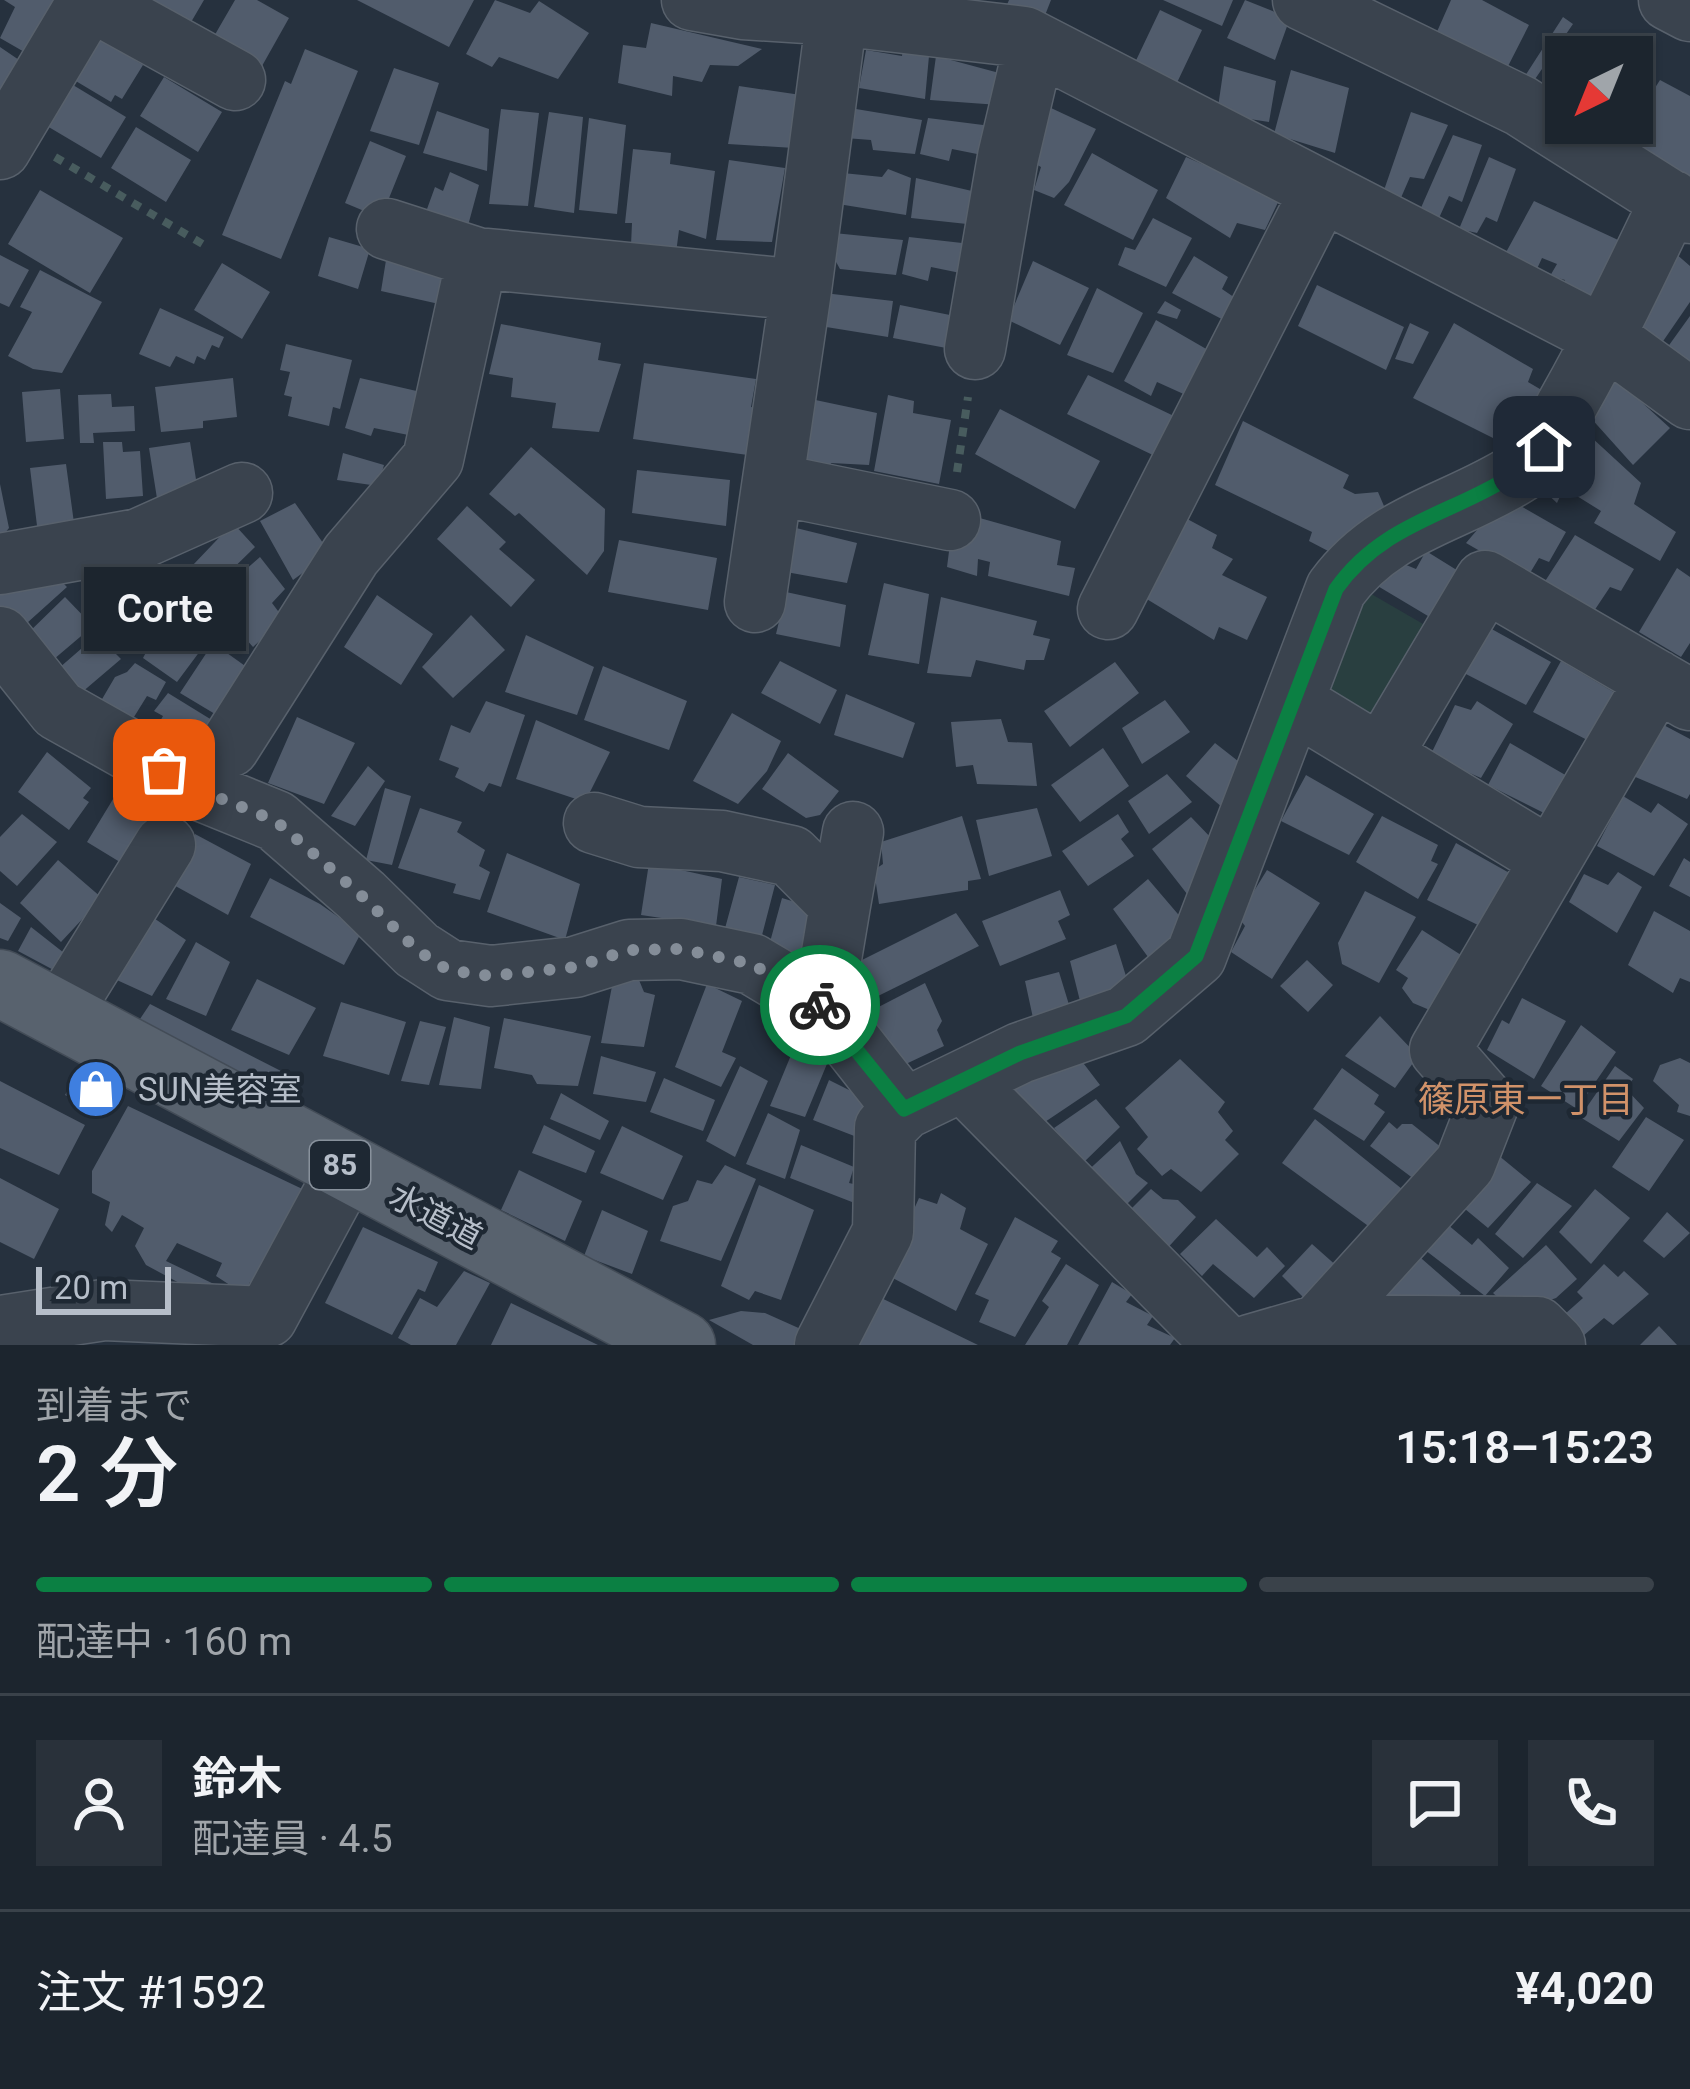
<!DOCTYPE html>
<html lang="ja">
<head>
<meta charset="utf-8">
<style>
	body { margin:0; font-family:Roboto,"Noto Sans JP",sans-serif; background:#29313a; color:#f1f3f6; height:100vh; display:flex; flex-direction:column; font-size:45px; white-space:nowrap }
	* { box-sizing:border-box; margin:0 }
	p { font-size:39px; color:#a0a5aa }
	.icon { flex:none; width:66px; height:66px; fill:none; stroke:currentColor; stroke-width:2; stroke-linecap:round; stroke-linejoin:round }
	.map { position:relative; height:1345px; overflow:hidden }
	.sheet { display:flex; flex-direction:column; background:#1c252e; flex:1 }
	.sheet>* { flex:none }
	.needle { width:78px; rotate:223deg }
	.buttons { position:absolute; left:1545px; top:36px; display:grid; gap:24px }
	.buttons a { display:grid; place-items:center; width:108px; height:108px; border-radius:0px; background:#1c252e; box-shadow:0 3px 9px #0004,0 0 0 3px #3a424a; font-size:60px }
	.scale { position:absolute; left:36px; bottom:30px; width:135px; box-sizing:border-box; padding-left:12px; border:6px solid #b6bec9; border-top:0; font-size:33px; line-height:42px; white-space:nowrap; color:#b6bec9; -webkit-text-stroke:9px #1e2833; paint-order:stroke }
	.pin { position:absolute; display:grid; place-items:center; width:102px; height:102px; color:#fff; margin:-51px; border-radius:24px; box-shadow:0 6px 18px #0006 }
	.courier { position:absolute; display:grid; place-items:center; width:120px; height:120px; margin:-60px; border:9px solid #0b8043; border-radius:50%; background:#fff; color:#222; box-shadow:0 3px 15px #0007 }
	.bubble { position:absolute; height:84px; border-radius:0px; background:#1c252e; box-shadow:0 3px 9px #0004,0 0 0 3px #3a424a; font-size:39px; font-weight:600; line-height:84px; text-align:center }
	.head em { font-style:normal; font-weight:600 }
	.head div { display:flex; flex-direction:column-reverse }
	.head { display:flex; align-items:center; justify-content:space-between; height:204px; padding:0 36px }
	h1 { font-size:78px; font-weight:600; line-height:90px }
	.bar { display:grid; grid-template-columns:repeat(4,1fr); gap:18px 12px; align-content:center; height:144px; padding:0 36px }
	.bar i { height:15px; border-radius:9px; background:#3a424a }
	.bar .selected { background:#0b8043 }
	.bar p { grid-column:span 4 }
	.line { display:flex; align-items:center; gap:30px; padding:0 36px; border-top:3px solid #3a424a }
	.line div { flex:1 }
	.round { display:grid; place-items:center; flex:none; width:126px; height:126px; border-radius:0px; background:#29313a }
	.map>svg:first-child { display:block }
	.green { fill:#293f40 }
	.building { fill:#515c6c }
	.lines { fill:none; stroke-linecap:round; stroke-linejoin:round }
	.minor-casing { stroke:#58616c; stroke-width:63 }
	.major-casing { stroke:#434c57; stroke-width:69 }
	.path { stroke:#485c5e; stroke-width:8; stroke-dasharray:9 9; stroke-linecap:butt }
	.minor { stroke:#3a434e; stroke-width:60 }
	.major { stroke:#58626e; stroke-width:66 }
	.done { stroke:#848d98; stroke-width:12; stroke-dasharray:0 21.6 }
	.route { stroke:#0b8043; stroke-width:15 }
	.labels { text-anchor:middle; stroke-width:9; stroke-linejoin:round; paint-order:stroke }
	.shield { fill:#1e2833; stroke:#88919c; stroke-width:3 }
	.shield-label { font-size:30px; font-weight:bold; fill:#b6bec9 }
	.poi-label { font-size:33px; fill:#b6bec9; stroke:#1e2833; text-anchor:start }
	.street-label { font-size:33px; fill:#b6bec9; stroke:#1e2833 }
	.neighbourhood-label { font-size:36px; fill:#d19269; stroke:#1e2833 }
</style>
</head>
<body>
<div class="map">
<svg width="1690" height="1345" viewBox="0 0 1690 1345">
	<rect width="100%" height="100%" fill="#26313e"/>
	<path class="green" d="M1361,588L1430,628L1366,725L1312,693Z"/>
	<path class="building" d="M4,0H67L33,57L0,38L15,7Z
		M138,0H204L187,29Z
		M235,0H257L289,18L262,66L213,38Z
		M357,0H474L449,47Z
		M495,0L530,13L539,1L589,33L558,79L499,57L492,67L466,54Z
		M1009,0H1051L1042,23L1006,7Z
		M1163,0H1233L1222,26Z
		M1245,0L1290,18L1275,60L1227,38Z
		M1451,0H1482L1529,25L1503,76L1432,43Z
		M1160,10L1202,30L1174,89L1131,71Z
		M1563,17L1573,24L1533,82L1525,76Z
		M651,23L762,49L738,66L710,65L702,82L673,76L672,96L618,83L623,45L646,48Z
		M96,36L143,65L122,99L115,95L111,102L64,74Z
		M1583,43L1610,57H1573Z
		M0,47L22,62L0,95Z
		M903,47L929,56L925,99L859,88L866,50L902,56Z
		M305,49L358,71L281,259L222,235L285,81L291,84Z
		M936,56L1003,74L999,105L930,100Z
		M1224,66L1276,81L1269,122L1217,114Z
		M394,68L439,83L419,145L370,131Z
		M1566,68V100L1553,89Z
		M1632,68L1650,78L1632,108Z
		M1291,70L1349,88L1335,153L1274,134Z
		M164,77L222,112L198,152L140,116Z
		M1660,80L1690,96V176L1623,138Z
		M73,85L126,117L101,158L47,126Z
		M739,86L801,95L794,148L728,144Z
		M850,108L922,120L915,154L873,150L871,140L845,138Z
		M1051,108L1096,129L1069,182L1054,198L1034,190L1041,167L1023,157Z
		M501,109L539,113L528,206L489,204Z
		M437,111L489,129L487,171L423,153Z
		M549,112L583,117L574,213L534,207Z
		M1411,112L1448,125L1424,179L1410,177L1400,200L1383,193Z
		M589,118L626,125L617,214L579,210Z
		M928,118L991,126L987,156L952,149L949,161L920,154Z
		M136,127L191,160L166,202L111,168Z
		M1453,135L1482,145L1462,202L1449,196L1439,218L1420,210Z
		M370,141L406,156L381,218L345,203Z
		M633,149L671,153L670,164L715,171L706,239L679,230L676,253L631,245L632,223H625Z
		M1092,153L1158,190L1133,240L1064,205Z
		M1186,157L1280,198L1265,230L1237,223L1230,238L1166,198Z
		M1489,157L1516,169L1497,222L1486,217L1477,233L1459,229Z
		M729,160L785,168L772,242L716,240Z
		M888,169L911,178L906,215L838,204L843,173L882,177Z
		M450,172L479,185L466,233L423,220L435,187L443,191Z
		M916,178L972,191L967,224L911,218Z
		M40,190L123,238L90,293L8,244Z
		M1534,201L1629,245L1600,305L1561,290L1565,280L1550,276L1557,264L1542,258L1536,271L1504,256Z
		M1153,218L1192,238L1166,287L1118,265L1125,247L1135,250Z
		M834,233L903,240L896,275L840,269L830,251Z
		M329,237L370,249L358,289L318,276Z
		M909,237L971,244L970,275L931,267L928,281L902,274Z
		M1675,253L1690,266V302L1657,350L1620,321Z
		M387,254L449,264L448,306L381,291Z
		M0,255L29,270L9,307L0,303Z
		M1194,256L1228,277L1222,289L1244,304L1235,326L1172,293Z
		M1033,261L1089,288L1060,345L1008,320Z
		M222,263L270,292L242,339L194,310Z
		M40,270L102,302L62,373L33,369L8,356L32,312L20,307Z
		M1317,285L1404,327L1386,370L1298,326Z
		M1097,288L1143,313L1113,373L1067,355Z
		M824,293L893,301L888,337L820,326Z
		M1165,301L1181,310L1177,319L1157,313Z
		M900,305L960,317L957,350L893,338Z
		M160,308L224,337L219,348L212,345L205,360L197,356L194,364L176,356L170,367L139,354Z
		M1690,316V363L1667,348Z
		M1156,320L1208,350L1188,396L1157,382L1151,396L1124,381Z
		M1410,323L1429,332L1413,364L1395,359Z
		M1454,323L1533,369L1528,382L1545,392L1513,448L1413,398Z
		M501,324L601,343L598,360L621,364L599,432L552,428L556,403L511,397L513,378L489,374Z
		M286,344L352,360L340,409L333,407L329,426L288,416L292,397L284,395L290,372L280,370Z
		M644,363L756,379L751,407L768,410L762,457L633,439Z
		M1088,375L1176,417L1157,457L1067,414Z
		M233,378L237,417L203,421V428L161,432L155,387Z
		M360,378L434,395L428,439L374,428L371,436L345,428Z
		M1615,378L1670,428L1633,465L1589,416Z
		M60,389L64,439L26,442L22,392Z
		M111,394L112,407L134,406L135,431L93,433L94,443H80L78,395Z
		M888,395L914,401L913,413L951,420L939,484L874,471Z
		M806,398L877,413L869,465L831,463L826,485L793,478Z
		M1000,409L1100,461L1075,509L975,454Z
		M1243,421L1349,475L1343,488L1355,494L1378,492L1387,513L1330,552L1309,541L1312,532L1215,485Z
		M1590,436L1641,483L1634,504L1676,532L1660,561L1594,523L1601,511L1564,488L1557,503L1543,490L1560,460L1580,470L1591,455L1577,448Z
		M103,442H122L123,452L140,451L143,496L106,499Z
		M190,442L199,498L159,511L149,448Z
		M531,447L605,509L604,551L587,575L519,513L515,516L489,494Z
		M343,453L384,465L378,486L337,480Z
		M66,464L74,523L38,534L30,468Z
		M637,470L730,480L726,526L632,513Z
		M0,484L9,528L0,539Z
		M1505,497L1566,532L1549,562L1539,558L1527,578L1466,543Z
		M295,503L330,553L293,580L260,521Z
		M467,506L506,542L499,549L535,580L511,607L437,539Z
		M1178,514L1217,535L1212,548L1233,559L1222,575L1267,597L1247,640L1219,627L1214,640L1127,587Z
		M969,515L1061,541L1057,565L1075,568L1069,596L988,576L990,562L978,559L977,576L947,567L951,536Z
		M233,523L255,547L214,587L192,566Z
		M792,527L857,543L847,583L786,572Z
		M1575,535L1634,569L1621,591L1610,587L1590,617L1540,589Z
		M619,540L717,558L708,610L608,592Z
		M1426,551L1468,577L1443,625L1376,585L1389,558L1416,569Z
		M260,557L285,589L272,603L284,619L253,647L211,600Z
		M1677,568L1690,577V643L1681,657L1639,632Z
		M55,575L67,587L17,632L0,612V583Z
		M106,578L121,595L138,594L158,580L180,609L126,649L84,597Z
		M884,583L929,594L919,664L868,655Z
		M786,592L846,605L840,647L776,634Z
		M377,595L433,634L401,685L344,647Z
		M65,597L93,626L47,665L24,637Z
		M941,597L1037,621L1033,635L1050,639L1044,660H1026L1024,670L976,660L971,677L927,673Z
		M471,615L505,650L453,698L422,667Z
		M176,622L193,625L212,635L177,682L143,658L153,639L160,642Z
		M1488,627L1551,662L1526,705L1464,673Z
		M97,635L121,659L74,699L51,675Z
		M526,635L594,667L577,715L505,692Z
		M213,643L248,668L220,717L180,693Z
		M780,661L837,690L820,724L761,693Z
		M1561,661L1617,694L1593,743L1533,712Z
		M1115,662L1139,693L1070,747L1044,711Z
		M135,663L166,682L156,700L147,696L129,725L98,706L115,677L127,672Z
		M603,666L687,701L669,750L584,720Z
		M168,693L220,725L190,770L147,745L163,716L154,711Z
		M846,694L915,723L903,758L834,735Z
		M1165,700L1190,732L1142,764L1122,728Z
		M486,701L525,715L501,787L489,783L484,792L455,777L459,768L439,760L451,725L470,733Z
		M1477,701L1513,724L1481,778L1430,756L1455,705L1471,710Z
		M732,713L781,741L767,771L738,804L693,781Z
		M297,717L355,743L324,804L268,783Z
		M1001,719L1008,742L1032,743L1037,786L977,784L973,765L956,767L951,722Z
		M536,720L610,752L585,802L516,779Z
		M1656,721L1690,739V794L1687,799L1626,773Z
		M1215,743L1252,772L1223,808L1186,776Z
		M1510,743L1574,780L1554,818L1488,785Z
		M1103,748L1129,786L1080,822L1051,785Z
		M47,752L91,788L83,798L89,802L69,830L18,792Z
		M788,753L839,791L820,815L806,818L762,789Z
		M368,766L385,781L355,826L331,816Z
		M1167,774L1192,802L1149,834L1128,801Z
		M1306,775L1374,814L1349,855L1281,821Z
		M124,781L170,809L133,870L87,842Z
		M385,788L411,796L392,865L366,860Z
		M1623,796L1651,813L1658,803L1688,824L1654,876L1597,846Z
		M420,808L462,822L457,832L485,850L479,866L490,872L480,900L453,893L456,884L398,868Z
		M1037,808L1052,856L989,876L976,820Z
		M22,814L57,842L17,886L0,871V837Z
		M1118,814L1129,832L1121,839L1134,856L1088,886L1062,851Z
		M962,816L981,879L968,881V890L879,904L874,870L883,864L881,842Z
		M1382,816L1438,845L1431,861L1438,864L1418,899L1356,862Z
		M1191,817L1215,842L1198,908L1152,849Z
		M195,834L251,864L228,915L170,883Z
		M1456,843L1513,875L1484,928L1427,900Z
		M507,853L580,884L565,940L487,912Z
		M1684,858L1690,862V897L1669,886Z
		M58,860L102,898L61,942L20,903Z
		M649,863L722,879L716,926L641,915Z
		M1267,870L1320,903L1272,979L1231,952L1245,926L1238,917Z
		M1618,872L1642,887L1617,933L1569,902L1584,874L1608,885Z
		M739,877L775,885L761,939L724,932Z
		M270,878L320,904L361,933L344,965L250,917Z
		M1148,879L1189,927L1148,957L1113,909Z
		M1060,890L1070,915L1058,921L1066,939L1000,966L982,921Z
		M1365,891L1416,917L1379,983L1342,964L1338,943Z
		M782,898L818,909L811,964L767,953Z
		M0,903L21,918L8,941L0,938Z
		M142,910L186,940L152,996L108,976Z
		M1654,911L1690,931V982L1680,978L1673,993L1628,965Z
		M956,913L979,946L868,1001L848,967Z
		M31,927L73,960L63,975L18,951Z
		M1422,930L1472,962L1439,1014L1413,1003L1402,988L1408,978L1396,970Z
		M196,942L230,962L206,1016L166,999Z
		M1116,944L1130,989L1081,1005L1070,961Z
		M1307,960L1333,985L1308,1012L1280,986Z
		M1059,972L1070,1008L1033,1018L1025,981Z
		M614,976L639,980L644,992L655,995L644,1047L601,1043Z
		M257,979L316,1008L289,1055L231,1030Z
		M925,983L942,1021L937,1030L944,1046L891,1071L863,1015Z
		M707,984L742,1001L722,1052L736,1058L721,1087L675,1067Z
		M1522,998L1566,1021L1534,1079L1487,1050L1502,1020L1509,1024Z
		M341,1002L406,1022L389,1075L323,1056Z
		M150,1004L281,1071L271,1091L138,1022Z
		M1380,1016L1418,1056L1395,1088L1345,1056Z
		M454,1017L490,1027L481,1089L439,1085Z
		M504,1018L591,1036L578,1086L537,1084L532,1075L494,1068Z
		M420,1021L446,1027L429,1085L401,1081Z
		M1581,1025L1616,1052L1577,1109L1541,1086Z
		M796,1043L829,1059L805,1117L770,1106Z
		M1071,1047L1100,1085L1033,1130L1004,1088Z
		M601,1056L656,1072L646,1102L593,1094Z
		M1680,1058L1690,1063V1116L1677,1112L1679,1105L1653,1081L1660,1065Z
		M85,1059L125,1080L105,1117L65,1095Z
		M1180,1059L1225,1102L1218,1112L1233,1131L1225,1140L1239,1154L1201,1192L1171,1169L1162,1176L1137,1149L1148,1137L1125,1108Z
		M740,1066L768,1081L735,1157L706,1141Z
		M1615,1066L1633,1079L1626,1089L1644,1108L1619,1141L1580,1117Z
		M1342,1068L1379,1095L1374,1104L1385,1112L1364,1141L1313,1109Z
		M664,1078L715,1100L703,1131L650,1112Z
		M829,1080L865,1098L862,1139L813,1120Z
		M0,1081L85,1125L59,1175L0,1148Z
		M561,1093L609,1121L600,1140L550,1119Z
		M1096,1099L1120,1127L1083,1163L1054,1128Z
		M128,1106L315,1195L266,1285L250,1282L245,1295L216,1276L222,1263L177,1243L166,1261L216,1285L207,1298L146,1265L135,1246L144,1228L122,1215L112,1232L105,1225L110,1202L92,1193V1171Z
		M768,1113L800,1130L785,1179L746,1164Z
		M1646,1117L1684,1140L1649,1191L1612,1167Z
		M1315,1119L1402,1189L1371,1228L1282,1163Z
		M1389,1122L1397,1129L1402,1124H1412L1447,1152L1422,1185L1370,1146Z
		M544,1125L595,1151L586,1173L532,1153Z
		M622,1126L683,1156L663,1200L600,1173Z
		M1120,1141L1136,1174L1148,1183L1119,1212L1082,1176Z
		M801,1145L854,1167L849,1183L858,1185L852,1202L790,1178Z
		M1498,1155L1531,1182L1488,1228L1459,1204Z
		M725,1165L756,1179L721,1261L660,1241L673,1206L688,1201L697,1180L712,1184Z
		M519,1170L582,1201L565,1241L501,1210Z
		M0,1178L59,1209L34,1259L0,1242Z
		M1537,1183L1572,1206L1523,1258L1495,1234Z
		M759,1185L814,1210L781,1300L755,1291L749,1300L721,1286Z
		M1151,1189L1163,1199L1178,1200L1196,1217L1162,1254L1124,1216Z
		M1595,1189L1630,1218L1591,1264L1559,1232Z
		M941,1193L966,1208L960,1229L988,1244L956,1311L885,1274L919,1198L937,1204Z
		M602,1210L648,1231L632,1274L584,1256Z
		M1667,1212L1690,1233L1664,1258L1643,1241Z
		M1015,1217L1058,1241L1051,1252L1061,1258L1015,1337L979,1322L989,1300L975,1294Z
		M1216,1219L1257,1257L1267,1247L1285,1266L1254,1298L1213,1264L1202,1276L1180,1254Z
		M1447,1224L1472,1245L1478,1238L1509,1268L1485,1296L1425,1250Z
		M363,1227L438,1262L425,1292L418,1289L392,1335L325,1303Z
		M1312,1244L1339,1268L1309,1303L1282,1276Z
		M1546,1245L1577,1279L1556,1298L1528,1308H1509L1493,1293Z
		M1414,1252L1461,1293L1445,1313L1379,1303Z
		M1066,1264L1099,1285L1067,1345H1025L1049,1307L1042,1301Z
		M1604,1264L1618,1277L1624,1271L1649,1294L1613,1325L1604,1318L1583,1336L1565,1314L1583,1298L1577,1292Z
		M464,1271L490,1283L456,1345H411L398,1338L420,1298L437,1307Z
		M1112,1282L1132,1294L1126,1302L1153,1316L1147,1325L1175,1338L1170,1345H1078Z
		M871,1293L978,1345H857Z
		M511,1303L598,1345H491Z
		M741,1311L765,1313L803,1330L794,1345H753L709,1320Z
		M1659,1326L1677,1345H1640Z"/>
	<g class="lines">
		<defs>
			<path id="minor" d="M90,0L235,80
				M692,0L743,9L837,15L1024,37L1605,337L1690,399
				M1303,0L1521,106L1690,213
				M1669,0L1690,11
				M0,149L89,0
				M387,229L477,258
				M801,290L837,15
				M975,349L1008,157L1035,43
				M774,484L950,520
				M0,564L139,539L242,493
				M1108,609L1321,191
				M0,637L58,710L200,790L276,821L362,896L417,950L448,970L491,976L575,967L629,950L681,949L752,964L823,1006L904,1109
				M1294,703L1551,859
				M229,747L351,555L433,459L477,258L801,290L755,602
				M1381,756L1485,581L1690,700
				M594,823L639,837L722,841L791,856L840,905L823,1006
				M840,905L853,832
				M61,1013L165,845
				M963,1081L1220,1341
				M1319,1325L1465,1164L1488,1105L1440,1050L1656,680
				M0,1326L104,1310L267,1317L347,1169
				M825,1345L883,1232L885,1128L904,1109L1020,1053L1126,1016L1196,956L1336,589C1385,522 1455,514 1520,472C1542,458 1555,428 1567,405C1605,338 1638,269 1671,200
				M1250,1345L1319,1325L1537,1327L1555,1345"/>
			<path id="major" d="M0,983L682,1345"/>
		</defs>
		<use href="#minor" class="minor-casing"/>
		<use href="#major" class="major-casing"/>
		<path class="path" d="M55,157L206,246
			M957,472L968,397"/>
		<use href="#minor" class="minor"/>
		<use href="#major" class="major"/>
	</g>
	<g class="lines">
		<path class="done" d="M164,770L200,790L276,821L362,896L417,950L448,970L491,976L575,967L629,950L681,949L752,964L820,1005"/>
		<path class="route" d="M820,1005L904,1109L1020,1053L1126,1016L1196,956L1336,589C1393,508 1487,512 1544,447"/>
	</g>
	<defs>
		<symbol id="shop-disc" viewBox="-11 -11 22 22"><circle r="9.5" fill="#3f7fe0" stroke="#1e2833"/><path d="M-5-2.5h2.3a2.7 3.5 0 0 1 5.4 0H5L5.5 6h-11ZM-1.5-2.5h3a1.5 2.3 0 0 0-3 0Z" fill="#fff"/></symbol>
	</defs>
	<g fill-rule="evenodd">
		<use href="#shop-disc" x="63" y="1056" width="66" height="66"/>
	</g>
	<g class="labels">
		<rect class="shield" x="310" y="1141" width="60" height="48" rx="9"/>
		<g class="shield-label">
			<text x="340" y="1175">85</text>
		</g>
		<g class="poi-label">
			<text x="138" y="1101">SUN美容室</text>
		</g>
		<g class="street-label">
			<text transform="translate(436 1216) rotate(28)" y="12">水道道</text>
		</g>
		<g class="neighbourhood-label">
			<text x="1526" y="1112">篠原東一丁目</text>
		</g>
	</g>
</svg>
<div class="buttons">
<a><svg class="needle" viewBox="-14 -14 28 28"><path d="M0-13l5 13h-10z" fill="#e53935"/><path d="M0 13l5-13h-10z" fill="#a0a5aa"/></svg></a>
</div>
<div class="scale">20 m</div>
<div class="pin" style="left:164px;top:770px;background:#ea580c"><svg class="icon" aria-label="bag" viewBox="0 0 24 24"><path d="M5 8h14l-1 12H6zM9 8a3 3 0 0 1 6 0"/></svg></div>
<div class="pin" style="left:1544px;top:447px;background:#1f2937"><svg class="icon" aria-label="home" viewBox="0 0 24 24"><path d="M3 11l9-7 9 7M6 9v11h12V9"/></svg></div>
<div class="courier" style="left:820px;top:1005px"><svg class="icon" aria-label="bike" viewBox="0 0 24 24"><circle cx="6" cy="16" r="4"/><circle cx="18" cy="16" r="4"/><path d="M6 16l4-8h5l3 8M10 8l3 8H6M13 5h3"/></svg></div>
<div class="bubble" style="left:84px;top:567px;width:162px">Corte</div>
</div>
<section class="sheet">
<div class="head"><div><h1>2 分</h1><p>到着まで</p></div><em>15:18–15:23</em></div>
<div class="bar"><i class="selected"></i><i class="selected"></i><i class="selected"></i><i></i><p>配達中 · 160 m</p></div>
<div class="line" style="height:216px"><a class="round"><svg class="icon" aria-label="person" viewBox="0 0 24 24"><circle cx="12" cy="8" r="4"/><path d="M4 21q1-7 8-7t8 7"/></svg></a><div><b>鈴木</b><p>配達員 · 4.5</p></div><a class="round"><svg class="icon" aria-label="chat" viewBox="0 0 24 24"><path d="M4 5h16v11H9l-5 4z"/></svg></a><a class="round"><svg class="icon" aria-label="phone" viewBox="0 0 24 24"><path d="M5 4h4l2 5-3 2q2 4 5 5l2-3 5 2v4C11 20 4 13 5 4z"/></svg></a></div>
<div class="line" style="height:156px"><div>注文 #1592</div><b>¥4,020</b></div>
</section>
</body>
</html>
